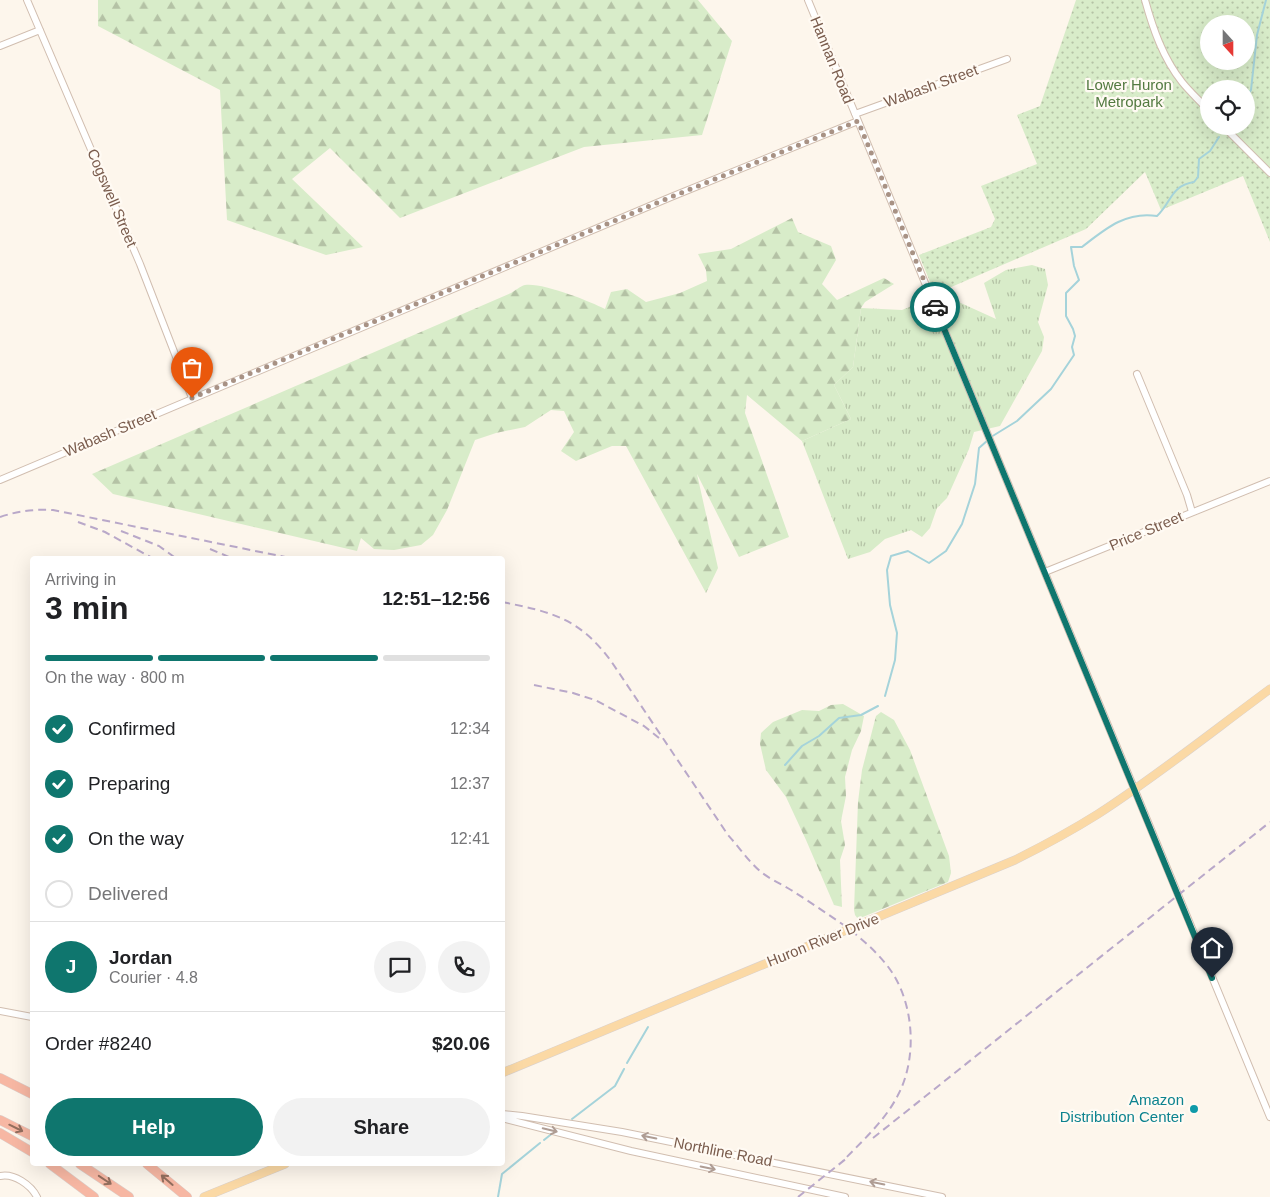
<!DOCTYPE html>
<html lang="en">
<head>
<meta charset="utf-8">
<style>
	body { margin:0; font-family:Arial,sans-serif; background:#f2f2f2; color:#202124; height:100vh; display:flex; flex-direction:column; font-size:19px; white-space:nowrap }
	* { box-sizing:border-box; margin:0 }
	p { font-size:16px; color:#757577 }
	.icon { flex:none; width:28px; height:28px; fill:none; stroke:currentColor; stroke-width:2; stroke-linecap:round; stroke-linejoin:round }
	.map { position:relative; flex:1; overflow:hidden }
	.drawer { position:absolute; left:30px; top:556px; width:475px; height:610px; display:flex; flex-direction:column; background:#fff; border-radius:5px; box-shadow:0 5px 20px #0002 }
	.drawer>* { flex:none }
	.needle { width:32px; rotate:159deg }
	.fabs { position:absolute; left:1200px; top:15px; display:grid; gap:10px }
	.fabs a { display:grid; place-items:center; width:55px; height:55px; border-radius:50%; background:#fff; box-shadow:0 5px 20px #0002; font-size:25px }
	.pin { position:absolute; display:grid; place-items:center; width:42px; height:42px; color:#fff; margin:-51px -21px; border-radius:50% 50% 50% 0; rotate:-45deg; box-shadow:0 0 5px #0007 }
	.pin .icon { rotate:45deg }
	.courier { position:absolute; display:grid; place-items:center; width:50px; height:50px; margin:-25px; border:4px solid #0f766e; border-radius:50%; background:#fff; color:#222; box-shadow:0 1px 6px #0007 }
	.head em { font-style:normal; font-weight:700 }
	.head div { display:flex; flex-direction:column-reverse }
	.head { display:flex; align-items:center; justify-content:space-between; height:85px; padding:0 15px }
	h1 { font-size:32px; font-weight:700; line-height:38px }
	.bar { display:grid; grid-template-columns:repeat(4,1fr); gap:8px 5px; align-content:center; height:60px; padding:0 15px }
	.bar i { height:6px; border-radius:4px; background:#e0e0e0 }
	.bar .on { background:#0f766e }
	.bar p { grid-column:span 4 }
	.line { display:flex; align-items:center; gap:12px; padding:0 15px; border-top:1px solid #e0e0e0 }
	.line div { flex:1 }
	.round { display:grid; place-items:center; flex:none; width:52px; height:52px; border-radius:26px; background:#f2f2f2 }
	ol { padding:0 15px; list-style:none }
	li { display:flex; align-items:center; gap:15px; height:55px }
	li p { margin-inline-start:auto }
	li .icon { padding:5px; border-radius:50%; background:#0f766e; color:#fff; stroke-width:4 }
	li:last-child { color:#757577 }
	li i { width:28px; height:28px; border:2px solid #e0e0e0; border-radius:50% }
	.primary-button { display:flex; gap:10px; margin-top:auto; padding:10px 15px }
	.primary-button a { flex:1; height:58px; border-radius:30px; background:#0f766e; color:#fff; font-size:20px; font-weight:700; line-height:58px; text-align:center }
	.primary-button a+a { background:#f2f2f2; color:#202124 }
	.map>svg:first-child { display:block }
	.grass { fill:url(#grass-tufts) }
	.forest { fill:url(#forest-firs) }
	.park { fill:url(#park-dots); fill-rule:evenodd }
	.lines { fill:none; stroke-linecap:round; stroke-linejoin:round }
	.stream { stroke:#a5d3da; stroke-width:2 }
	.minor-casing { stroke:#d1beb0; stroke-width:8 }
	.major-casing { stroke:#dad1cd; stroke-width:9 }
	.highway-casing { stroke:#dad1cd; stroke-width:10 }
	.minor { stroke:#fff; stroke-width:6 }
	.major { stroke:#fbd9a5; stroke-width:8 }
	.highway { stroke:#f7b7a3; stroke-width:9 }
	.rail { stroke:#b9a8c9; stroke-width:2; stroke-dasharray:8 5; stroke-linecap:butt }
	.oneway { stroke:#936e5e }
	.oneway2 { stroke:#af9d94 }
	.done { stroke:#a89285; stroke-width:5; stroke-dasharray:0 9 }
	.route { stroke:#0f766e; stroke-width:6 }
	.culture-dot { fill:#0f9aa8; stroke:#fffaf3; stroke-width:2 }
	.labels { text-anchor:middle; stroke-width:4.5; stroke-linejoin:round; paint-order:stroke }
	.street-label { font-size:15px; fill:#7a5c4d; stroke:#fffaf3 }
	.park-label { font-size:15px; fill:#537a41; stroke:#fffaf3 }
	.culture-label { font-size:15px; fill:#0d838f; stroke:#fffaf3; text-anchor:end }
</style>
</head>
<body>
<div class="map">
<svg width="1270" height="1197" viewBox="0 0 1270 1197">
	<defs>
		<pattern id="grass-tufts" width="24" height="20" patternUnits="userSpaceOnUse" patternTransform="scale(1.25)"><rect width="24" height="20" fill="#d8ecc9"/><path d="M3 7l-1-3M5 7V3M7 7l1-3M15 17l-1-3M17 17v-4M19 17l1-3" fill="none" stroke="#b4c2a5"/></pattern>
		<pattern id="forest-firs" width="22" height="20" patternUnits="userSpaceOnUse" patternTransform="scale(1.25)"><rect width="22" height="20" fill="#d8ecc9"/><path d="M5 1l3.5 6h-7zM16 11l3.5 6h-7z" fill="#b4c2a5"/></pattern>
		<pattern id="park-dots" width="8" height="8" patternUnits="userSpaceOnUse" patternTransform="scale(1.25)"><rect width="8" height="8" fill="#d8ecc9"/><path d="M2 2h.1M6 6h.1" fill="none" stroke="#b4c2a5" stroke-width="1.8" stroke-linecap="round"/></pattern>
	</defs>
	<rect width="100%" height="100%" fill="#fdf6ec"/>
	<path class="grass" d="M1032,265L1045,269L1048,285L1038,322L1044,337L1042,351L1000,426L974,432L969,449L947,498L937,508L930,528L922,537L911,530L885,539L870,552L848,559L802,441L851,419L834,385L853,367L861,308L902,310L941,294L996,319L984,283L1006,270Z"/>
	<path class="forest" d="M98,0H698L732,41L702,135L584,147L400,218L330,148L292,179L363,247L326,255L227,220L220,90L98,26Z
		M792,218L798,232L831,246L836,260L822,284L837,300L884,278L894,284L865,302L861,308L853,367L834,385L851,419L802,441L747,395L745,413L789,537L739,557L697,474L718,568L706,593L626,446H612L576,461L561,451L574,432L564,411L551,410L525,427L496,433L475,440L447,510L433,535L421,545L394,550L374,549L361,538L357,551L113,494L92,474L511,293C515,291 520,286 525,285C541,282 590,301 605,309L611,292L627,289L646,302L680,293L707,281L706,270L698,254L731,249Z
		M843,704L864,716L861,731L852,750L845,777L846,796L841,821L845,845L840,860L842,907L834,905L806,840L786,797L766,770L760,744L761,733L773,722L802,710L819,711L831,705Z
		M881,712L894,720L910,750L949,856L951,873L948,882L858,919L855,915L854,910L858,802L862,770L876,716Z"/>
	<path class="park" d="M1076,0H1270V242L1243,176L1161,210L1145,172L1086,229L935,294L919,255L991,227L995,219L981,186L1037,164L1017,115L1040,106ZM1209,24H1246V61H1209ZM1209,89H1246V126H1209Z"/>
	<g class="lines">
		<path class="stream" d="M1246,98L1251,90L1257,35L1266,0
			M991,437L1017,421L1051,389L1074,355L1072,347L1075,336L1073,329L1066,316V293L1079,280L1074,266L1071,247H1082C1105,229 1126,211 1157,216C1172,202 1170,186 1194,182L1198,177L1199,159L1210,151L1219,137
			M885,696L895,660L897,633L890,605L887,570L891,556L908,551L929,563L946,551L962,524L975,484L979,448L988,440
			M785,765L802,746L819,736L839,718L861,715L878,706
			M627,1063L648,1027
			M572,1119L615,1086L624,1069
			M544,1140L554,1132
			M498,1197L502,1174L540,1143"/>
		<defs>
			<path id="minor" d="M27,0L140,264L192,398
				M808,0L1270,1117
				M1145,0C1153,29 1163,58 1182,82C1190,92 1200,101 1209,111
				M0,46L40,30
				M855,114L1007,59
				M1223,126L1270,173
				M1137,374L1187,495L1192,512
				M0,480L671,197L858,121
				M1045,572L1270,481
				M0,1011L32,1017
				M502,1114L522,1116L622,1132L942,1197
				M502,1118L631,1151L845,1197
				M0,1176C14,1173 31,1185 37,1197"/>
			<path id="major" d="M502,1073L1015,860C1043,846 1071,831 1098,814C1157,776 1213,731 1270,689
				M204,1197L285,1164"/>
			<path id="highway" d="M0,1078L32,1094
				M0,1120L32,1136
				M0,1133L32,1152
				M50,1164L94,1197
				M80,1164L129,1197
				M147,1164L187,1197"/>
		</defs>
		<use href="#minor" class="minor-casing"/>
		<use href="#major" class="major-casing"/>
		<use href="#highway" class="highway-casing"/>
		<use href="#minor" class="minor"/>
		<use href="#major" class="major"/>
		<use href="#highway" class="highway"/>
		<path class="rail" d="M0,517C18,511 34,509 53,510L295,559
			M78,522L105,532L154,559
			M121,531L159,546L177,559
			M210,549L234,559
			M502,602C552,612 579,618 611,661L728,835C739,847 749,862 761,872C770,879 781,884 791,890C810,902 829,915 848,928C863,940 877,952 889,968C914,1002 918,1057 898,1095C885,1121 862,1141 842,1162
			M534,685L573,693L595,700L644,726L659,738
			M873,1138L1270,822
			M798,1197L847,1158"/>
	</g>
	<defs><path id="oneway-shaft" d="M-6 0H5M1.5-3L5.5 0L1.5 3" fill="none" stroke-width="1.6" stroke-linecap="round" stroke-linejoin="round" transform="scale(1.25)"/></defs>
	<g class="oneway">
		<use href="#oneway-shaft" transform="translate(16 1128) rotate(26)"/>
		<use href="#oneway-shaft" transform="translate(105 1180) rotate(34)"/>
		<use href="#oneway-shaft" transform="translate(167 1180) rotate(-139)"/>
	</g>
	<g class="oneway2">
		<use href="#oneway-shaft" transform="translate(550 1130) rotate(14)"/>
		<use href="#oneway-shaft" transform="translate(649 1137) rotate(-168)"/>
		<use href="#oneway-shaft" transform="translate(708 1168) rotate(12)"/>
		<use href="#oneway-shaft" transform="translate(877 1183) rotate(-168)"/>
	</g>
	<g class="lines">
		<path class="done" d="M192,398L671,197L858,121L935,307"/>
		<path class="route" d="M935,307L1212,978"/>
	</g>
	<circle class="culture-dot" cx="1194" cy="1109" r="5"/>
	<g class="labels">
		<g class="street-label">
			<text transform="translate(832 60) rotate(68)" y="5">Hannan Road</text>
			<text transform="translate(931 86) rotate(-20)" y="5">Wabash Street</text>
			<text transform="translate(112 198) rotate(67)" y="5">Cogswell Street</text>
			<text transform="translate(110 433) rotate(-23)" y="5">Wabash Street</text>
			<text transform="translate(1146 531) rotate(-23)" y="5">Price Street</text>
			<text transform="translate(823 940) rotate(-22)" y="5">Huron River Drive</text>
			<text transform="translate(723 1152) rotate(11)" y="5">Northline Road</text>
		</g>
		<g class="park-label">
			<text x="1129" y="90">Lower Huron<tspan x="1129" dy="17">Metropark</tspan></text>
		</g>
		<g class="culture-label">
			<text x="1184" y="1105">Amazon<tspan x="1184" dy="17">Distribution Center</tspan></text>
		</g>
	</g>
</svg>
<div class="fabs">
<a><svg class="needle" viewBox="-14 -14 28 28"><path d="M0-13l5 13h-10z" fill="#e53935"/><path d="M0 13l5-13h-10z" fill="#757577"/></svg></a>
<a><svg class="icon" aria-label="locate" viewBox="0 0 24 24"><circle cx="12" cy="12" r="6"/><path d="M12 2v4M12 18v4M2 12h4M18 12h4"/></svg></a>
</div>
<div class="pin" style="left:192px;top:398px;background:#ea580c"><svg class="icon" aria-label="bag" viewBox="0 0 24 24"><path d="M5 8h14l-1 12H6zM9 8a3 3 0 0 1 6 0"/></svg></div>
<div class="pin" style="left:1212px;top:978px;background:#1f2937"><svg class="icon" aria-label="home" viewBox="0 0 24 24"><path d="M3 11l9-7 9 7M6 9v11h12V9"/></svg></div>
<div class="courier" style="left:935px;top:307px"><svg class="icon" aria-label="car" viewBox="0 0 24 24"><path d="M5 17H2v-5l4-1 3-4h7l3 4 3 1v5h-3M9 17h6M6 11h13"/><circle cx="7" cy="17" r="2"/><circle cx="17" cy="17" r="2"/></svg></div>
<section class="drawer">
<div class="head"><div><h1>3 min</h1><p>Arriving in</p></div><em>12:51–12:56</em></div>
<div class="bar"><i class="on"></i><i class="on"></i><i class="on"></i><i></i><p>On the way · 800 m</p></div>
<ol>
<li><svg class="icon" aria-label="check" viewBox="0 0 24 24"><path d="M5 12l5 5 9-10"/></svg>Confirmed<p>12:34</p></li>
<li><svg class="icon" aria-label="check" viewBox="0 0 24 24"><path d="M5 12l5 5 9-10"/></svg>Preparing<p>12:37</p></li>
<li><svg class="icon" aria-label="check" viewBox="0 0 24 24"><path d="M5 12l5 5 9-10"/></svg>On the way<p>12:41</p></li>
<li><i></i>Delivered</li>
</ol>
<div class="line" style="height:90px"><b class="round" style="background:#0f766e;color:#fff">J</b><div><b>Jordan</b><p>Courier · 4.8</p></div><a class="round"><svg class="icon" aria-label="chat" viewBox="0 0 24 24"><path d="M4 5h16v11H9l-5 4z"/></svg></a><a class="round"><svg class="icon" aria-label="phone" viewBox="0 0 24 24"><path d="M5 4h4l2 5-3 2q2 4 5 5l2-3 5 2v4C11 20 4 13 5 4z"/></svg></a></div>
<div class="line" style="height:65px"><div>Order #8240</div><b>$20.06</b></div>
<div class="primary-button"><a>Help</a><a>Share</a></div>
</section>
</div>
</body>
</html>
